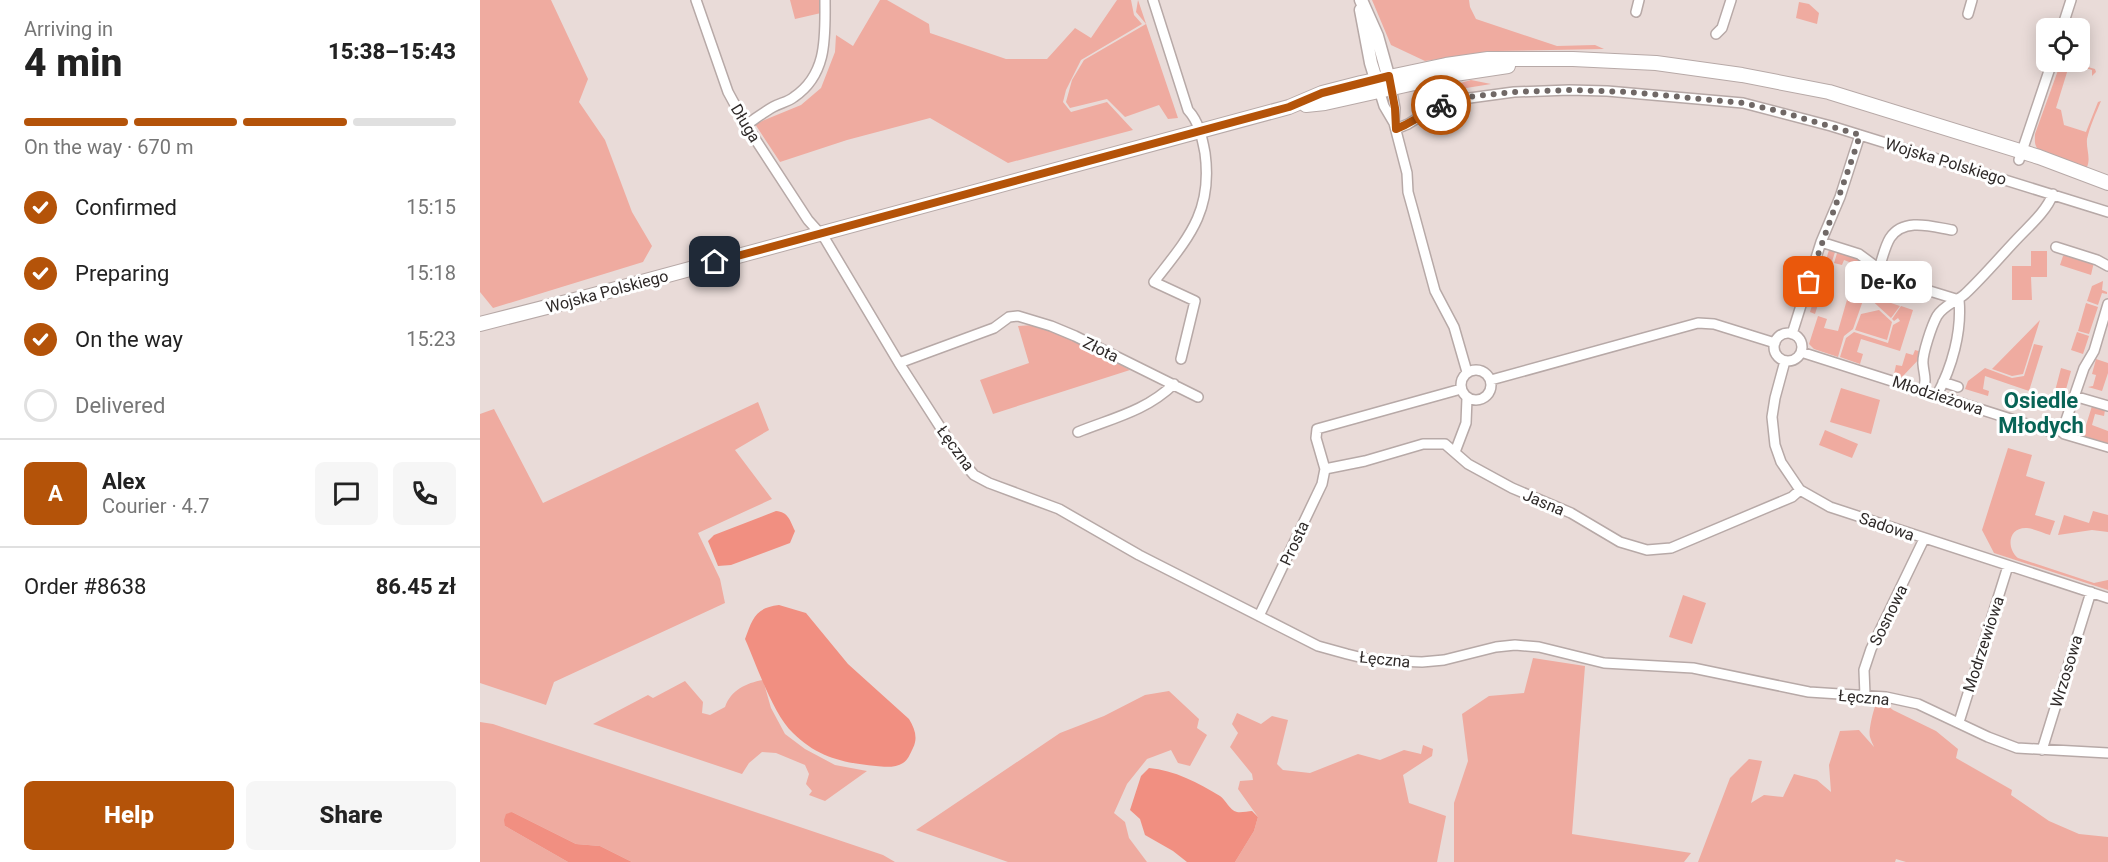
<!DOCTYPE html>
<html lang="en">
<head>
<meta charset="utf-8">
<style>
	body { margin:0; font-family:Roboto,sans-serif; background:#f6f6f6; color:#222; height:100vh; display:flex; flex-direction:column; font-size:22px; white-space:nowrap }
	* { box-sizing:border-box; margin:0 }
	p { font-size:20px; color:#767676 }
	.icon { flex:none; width:33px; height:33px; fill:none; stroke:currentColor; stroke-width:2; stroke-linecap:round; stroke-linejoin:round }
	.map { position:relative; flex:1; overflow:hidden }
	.drawer { display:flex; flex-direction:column; background:#fff; width:480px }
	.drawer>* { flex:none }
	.buttons { position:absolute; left:1556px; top:18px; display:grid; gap:12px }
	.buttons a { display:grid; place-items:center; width:54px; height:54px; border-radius:9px; background:#fff; box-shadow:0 3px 15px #0003; font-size:30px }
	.pin { position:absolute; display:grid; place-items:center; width:51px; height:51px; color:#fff; margin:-26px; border-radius:12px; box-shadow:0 3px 9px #0006 }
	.courier { position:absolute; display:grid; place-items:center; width:60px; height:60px; margin:-30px; border:4px solid #b45309; border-radius:50%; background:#fff; color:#222; box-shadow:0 2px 8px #0007 }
	.bubble { position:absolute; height:42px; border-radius:9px; background:#fff; box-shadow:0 3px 15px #0003; font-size:20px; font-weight:800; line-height:42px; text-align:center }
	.headline em { font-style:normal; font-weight:800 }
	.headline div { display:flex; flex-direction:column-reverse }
	.headline { display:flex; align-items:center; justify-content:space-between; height:102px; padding:0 24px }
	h1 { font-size:39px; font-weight:800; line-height:45px }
	.bar { display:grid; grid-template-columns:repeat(4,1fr); gap:9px 6px; align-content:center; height:72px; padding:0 24px }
	.bar i { height:8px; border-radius:4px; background:#e0e0e0 }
	.bar .active { background:#b45309 }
	.bar p { grid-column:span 4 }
	.line { display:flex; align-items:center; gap:15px; padding:0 24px; border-top:2px solid #e0e0e0 }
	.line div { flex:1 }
	.round { display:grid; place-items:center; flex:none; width:63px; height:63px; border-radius:9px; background:#f6f6f6 }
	ol { padding:0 24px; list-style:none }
	li { display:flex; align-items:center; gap:18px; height:66px }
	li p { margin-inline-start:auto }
	li .icon { padding:6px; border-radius:50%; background:#b45309; color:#fff; stroke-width:4 }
	li:last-child { color:#767676 }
	li i { width:33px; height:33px; border:3px solid #e0e0e0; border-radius:50% }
	.cta { display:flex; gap:12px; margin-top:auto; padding:12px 24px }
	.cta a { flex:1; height:69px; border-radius:9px; background:#b45309; color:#fff; font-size:24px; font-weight:800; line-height:69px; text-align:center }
	.cta a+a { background:#f6f6f6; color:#222 }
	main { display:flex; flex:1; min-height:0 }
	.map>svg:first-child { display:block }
	.green { fill:#efaba0 }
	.water { fill:#f18f81 }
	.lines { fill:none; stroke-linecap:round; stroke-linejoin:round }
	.pedestrian-casing { stroke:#b7a9a7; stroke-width:10 }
	.minor-casing { stroke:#b7a9a7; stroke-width:12 }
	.tertiary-casing { stroke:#b7a9a7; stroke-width:15 }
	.secondary-casing { stroke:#b7a9a7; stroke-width:16 }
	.pedestrian { stroke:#fff; stroke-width:7 }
	.minor { stroke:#fff; stroke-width:9 }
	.tertiary { stroke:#fff; stroke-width:12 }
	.secondary { stroke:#fff; stroke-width:14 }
	.done { stroke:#706866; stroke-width:6; stroke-dasharray:0 10.8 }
	.route { stroke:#b45309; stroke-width:8 }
	.labels { text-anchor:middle; stroke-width:6; stroke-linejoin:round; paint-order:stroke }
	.street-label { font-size:16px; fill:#2f2a29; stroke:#fff }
	.district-label { font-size:22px; font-weight:bold; fill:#086456; stroke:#fff }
</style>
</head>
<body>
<main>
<section class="drawer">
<div class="headline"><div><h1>4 min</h1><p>Arriving in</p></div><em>15:38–15:43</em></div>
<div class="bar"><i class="active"></i><i class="active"></i><i class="active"></i><i></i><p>On the way · 670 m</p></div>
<ol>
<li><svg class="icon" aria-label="check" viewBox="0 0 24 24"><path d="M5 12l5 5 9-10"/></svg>Confirmed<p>15:15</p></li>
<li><svg class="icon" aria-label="check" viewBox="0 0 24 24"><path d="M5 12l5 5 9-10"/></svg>Preparing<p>15:18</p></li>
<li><svg class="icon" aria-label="check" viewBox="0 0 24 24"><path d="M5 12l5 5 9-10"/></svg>On the way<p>15:23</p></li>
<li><i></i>Delivered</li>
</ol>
<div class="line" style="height:108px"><b class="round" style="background:#b45309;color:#fff">A</b><div><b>Alex</b><p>Courier · 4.7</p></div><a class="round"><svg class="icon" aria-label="chat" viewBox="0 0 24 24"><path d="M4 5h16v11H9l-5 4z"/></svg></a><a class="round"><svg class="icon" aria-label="phone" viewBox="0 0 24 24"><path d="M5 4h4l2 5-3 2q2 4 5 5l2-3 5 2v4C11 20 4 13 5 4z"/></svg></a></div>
<div class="line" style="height:78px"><div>Order #8638</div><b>86.45 zł</b></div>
<div class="cta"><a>Help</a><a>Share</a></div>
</section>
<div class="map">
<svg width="1628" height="862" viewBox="0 0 1628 862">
	<rect width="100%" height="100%" fill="#e9dbd8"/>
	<path class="green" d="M0,0H71L108,79L99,102L125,140L152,212L172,246L163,262L13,308L0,292Z
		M310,0H341V13L315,19Z
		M400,0H407L449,24L450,33L526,59H567L595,28L611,38L637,0H651L654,15L662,24L601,60L586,90L583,102L591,112L627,102L653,130L528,163L450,118L367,140L300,162L275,124L321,105L341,88L355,52L356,35L373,46Z
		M658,0L698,118L688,119L679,105L645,117L627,99L590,108L586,102L592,80L604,60L666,24L656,12Z
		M892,0H989L990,7L996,19L1077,46L1115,45L1124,49L1017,51L945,61L911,45Z
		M1319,2L1329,4L1339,13L1337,24L1316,18Z
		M1581,62H1590L1615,69L1616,72L1612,76V70L1596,65L1594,71L1588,69L1576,108L1581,110L1584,125L1606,132L1618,102L1621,101C1616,113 1610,126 1607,139C1606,149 1611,158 1607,167C1596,165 1563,157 1557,148C1554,144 1555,138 1555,134Z
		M991,80L1011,84L974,90L946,101L932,90L941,88L966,87Z
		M1344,247L1356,249L1335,314L1330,312L1349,250L1343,248Z
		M1358,250L1378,256L1394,269L1373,329L1364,336L1358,357L1334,349L1329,344L1338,316L1347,319L1344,328L1358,331L1377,265L1364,260L1362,265L1354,263Z
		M1551,251H1567V277H1551L1552,300H1532V266H1551Z
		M1589,254L1614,262L1611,275L1580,265L1583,256Z
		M1396,270L1420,285L1418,290L1412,289L1408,302L1420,306L1411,318L1387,296Z
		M1623,281L1622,290L1627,292V294L1622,293L1618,305L1607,301L1612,286Z
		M1606,303L1618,307L1609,334L1598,331Z
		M1421,306L1433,310L1420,351L1381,339L1377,352L1383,354L1380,364L1360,357L1366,338L1374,332L1408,343L1413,325L1420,321L1418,318L1414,321L1412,319Z
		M1399,310L1412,322L1407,340L1375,330L1381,314Z
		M1560,320L1543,374L1532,376L1512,369Z
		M553,325L590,338L650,370L513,414L500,380L549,363L538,326Z
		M1597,332L1609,336L1603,354L1591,350Z
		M1554,344L1563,346L1549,391L1505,376L1503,389L1509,391L1508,396L1485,389L1488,381L1505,368L1532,378L1544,376Z
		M1435,350L1442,352L1441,357L1422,377L1414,374L1416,365L1422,366L1426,353L1433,355Z
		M1616,359L1628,363V373L1622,391L1608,387L1613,386L1616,375L1612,374Z
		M1581,368L1591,371L1585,393L1575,391Z
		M1361,388L1400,400L1391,434L1350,422Z
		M278,402L289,430L255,450L292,499L218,533L240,579L245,603L74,682L66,705L0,683V414L14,409L63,503Z
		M1612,406L1625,410L1624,416L1615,414L1612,425L1628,431V446L1602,438Z
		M1345,430L1378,444L1372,458L1339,445Z
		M1528,448L1552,455L1546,476L1565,482L1555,515L1575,521L1570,535C1563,533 1555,529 1547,528C1528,527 1526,548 1538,558L1614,583L1628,580V590L1514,553L1502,530Z
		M1613,511L1628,515V532L1612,530L1578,535L1584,515L1609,523Z
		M1203,595L1226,603L1212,644L1189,637Z
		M1053,658L1105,666L1092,834L1211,853L1204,862H974V803L988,761L982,714L1009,696L1044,693Z
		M283,680L291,708L305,734L325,749L355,765L387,771L345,801L329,795L332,791L326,784L329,774L325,765L296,753L282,752L269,763L262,774L113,724L168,695L173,698L205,681L223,702L222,713L230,715L245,707C251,690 266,683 283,680Z
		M689,691L719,719L717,728L727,735L710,766L698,763L691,750L667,759L647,784L634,813L645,822L649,838L667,862H528L436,830L580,733L624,716L665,695Z
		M1397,702L1406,704L1413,710L1456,731L1478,749L1476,758L1532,790L1531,795L1569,821L1599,834L1628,837V862H1426L1416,859L1415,862H1218L1250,778L1269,759L1282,761L1271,803L1284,795L1303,797L1314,774L1337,780L1351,792L1349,765L1360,731L1379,730L1394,747C1393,744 1391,741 1390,737C1388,731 1394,707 1397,702Z
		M757,713L781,724L792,716L808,720L797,764L803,770L830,773L878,754L900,760L924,750L941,754L943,745L953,749L952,756L923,775L929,803L966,816L957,862H755L774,831L778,817L758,789L760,781L773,780L772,774L750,747L758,733L752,724Z
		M0,722L13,724L403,855L415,862H152L120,846L96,844L32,812L25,826L88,862H0Z"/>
	<path class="water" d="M296,511C308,512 310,520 315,531L310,543L251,565L238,566L228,541L234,535Z
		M299,605L326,613L368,664L429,719C435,729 438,738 433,748C430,754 428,760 423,763C416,768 404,767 396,766C363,763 337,757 313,733C293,714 277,666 265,639C273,618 275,608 299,605Z
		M669,768C694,770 719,783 740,796C746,800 749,810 757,812C761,813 768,811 772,811L778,817L774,831L755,862H707L693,851L665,835L660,819L650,810L661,776Z
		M32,812L96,844L120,846L152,862H88L25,826L24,820L26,814Z"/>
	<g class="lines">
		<defs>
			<path id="pedestrian" d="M1579,431L1584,435L1628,448"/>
			<path id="minor" d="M216,0L248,92L266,125L328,220L345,239L419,363L482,461L494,475L509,483L579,509L659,555L779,616L838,646L867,654L891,660L942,662L964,660L1016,647L1035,645L1059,647L1124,663L1213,668L1329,692L1406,697L1438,704L1508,737L1537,748L1628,753
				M673,0L708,110C719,122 722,137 725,153C733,212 708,238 674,282L715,301L701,359
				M1156,12L1159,0
				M1488,14L1492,0
				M1582,28L1591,0
				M1236,34L1242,28L1251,0
				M911,87L915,108L914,123L927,173L928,192L933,210L955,291L974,327L987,372
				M899,90L904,106L914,123
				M266,125C275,119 284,112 293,107C300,103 308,102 314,97C348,74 345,36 345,0
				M916,129L928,124L957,106L975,100L1034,92L1089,90L1127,91L1263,103L1351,126L1628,212
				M1539,160L1572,62
				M1341,242L1379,254L1414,280L1479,300
				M1576,247L1617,260L1628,266
				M1399,269C1402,259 1405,246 1410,238C1424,217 1453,227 1472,230
				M1294 347a14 14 0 1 1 28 0a14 14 0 1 1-28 0Z
				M1312,334L1341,242L1360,197L1380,135
				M1321,352L1559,428C1569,431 1576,434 1584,426L1604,368L1614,351L1628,304
				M1305,361L1295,398L1292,417L1295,445L1301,462L1320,490L1350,507L1628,598
				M419,363L514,328L529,317L538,316L571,326L595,336L718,397
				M981 385a15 15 0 1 1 30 0a15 15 0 1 1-30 0Z
				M1011,380L1218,323L1234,324L1295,343
				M1463,382L1478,387
				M1443,391C1447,378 1444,376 1443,364C1442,354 1452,325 1457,316C1464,305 1476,302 1485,294C1503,277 1519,258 1536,240C1549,226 1566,212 1573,194
				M1457,395C1472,367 1482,332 1479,300
				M1594,396L1628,406
				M598,432C633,418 666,411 694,384
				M975,452L986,423L987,398
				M845,469L885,461L943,444H965L988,464L1032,488L1091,513L1140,542L1167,550L1191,548L1312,497L1320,490
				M845,469L836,438L837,429L981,389
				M779,616L842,484L845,469
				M1385,695L1384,670L1391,649L1444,539
				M1479,722L1528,566
				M1562,750L1611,592"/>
			<path id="tertiary" d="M881,0L897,36L911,86
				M881,10L891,63L899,89"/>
			<path id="secondary" d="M826,105L845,103L975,74L1028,66
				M0,324L110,296L809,107L842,93L881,83L966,65L1008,59H1093L1176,63L1262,75L1349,92L1559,157L1628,183"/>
		</defs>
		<use href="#pedestrian" class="pedestrian-casing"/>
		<use href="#minor" class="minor-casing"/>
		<use href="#tertiary" class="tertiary-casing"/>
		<use href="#secondary" class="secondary-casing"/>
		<use href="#pedestrian" class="pedestrian"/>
		<use href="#minor" class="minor"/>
		<use href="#tertiary" class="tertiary"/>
		<use href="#secondary" class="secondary"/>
	</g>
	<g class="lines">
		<path class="done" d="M961,105L987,97L1034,92L1089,90L1149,92L1263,103L1298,111L1380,135C1364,185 1345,232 1329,282"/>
		<path class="route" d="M235,262L809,107L842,93L909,76L915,108L916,129L925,125L961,105"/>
	</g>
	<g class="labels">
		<g class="street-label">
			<text transform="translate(266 123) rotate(59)" y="6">Długa</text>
			<text transform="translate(1466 161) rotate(17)" y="6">Wojska Polskiego</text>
			<text transform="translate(127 291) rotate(-15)" y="6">Wojska Polskiego</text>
			<text transform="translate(621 349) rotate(26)" y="6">Złota</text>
			<text transform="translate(1458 395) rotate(18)" y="6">Młodzieżowa</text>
			<text transform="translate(476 448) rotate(54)" y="6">Łęczna</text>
			<text transform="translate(1064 502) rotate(23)" y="6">Jasna</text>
			<text transform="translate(1407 526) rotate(19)" y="6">Sadowa</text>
			<text transform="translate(814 543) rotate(-65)" y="6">Prosta</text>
			<text transform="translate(1408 615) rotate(-64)" y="6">Sosnowa</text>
			<text transform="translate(1503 644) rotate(-72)" y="6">Modrzewiowa</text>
			<text transform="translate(905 659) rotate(6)" y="6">Łęczna</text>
			<text transform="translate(1586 671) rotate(-73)" y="6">Wrzosowa</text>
			<text transform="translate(1384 697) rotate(5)" y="6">Łęczna</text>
		</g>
		<g class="district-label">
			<text x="1561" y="408">Osiedle<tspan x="1561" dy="25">Młodych</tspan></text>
		</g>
	</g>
</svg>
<div class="buttons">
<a><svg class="icon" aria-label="locate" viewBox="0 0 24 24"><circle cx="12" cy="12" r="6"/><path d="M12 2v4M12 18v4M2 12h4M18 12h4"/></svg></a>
</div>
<div class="pin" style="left:1329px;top:282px;background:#ea580c"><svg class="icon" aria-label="bag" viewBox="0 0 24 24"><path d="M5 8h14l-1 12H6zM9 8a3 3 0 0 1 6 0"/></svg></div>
<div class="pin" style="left:235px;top:262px;background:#1f2937"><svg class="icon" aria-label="home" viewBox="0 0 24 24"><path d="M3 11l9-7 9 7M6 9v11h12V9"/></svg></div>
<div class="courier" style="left:961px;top:105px"><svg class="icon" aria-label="bike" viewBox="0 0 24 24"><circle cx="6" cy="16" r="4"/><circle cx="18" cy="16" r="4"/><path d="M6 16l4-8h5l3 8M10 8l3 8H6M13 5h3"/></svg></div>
<div class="bubble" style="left:1365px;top:261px;width:87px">De-Ko</div>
</div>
</main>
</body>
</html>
